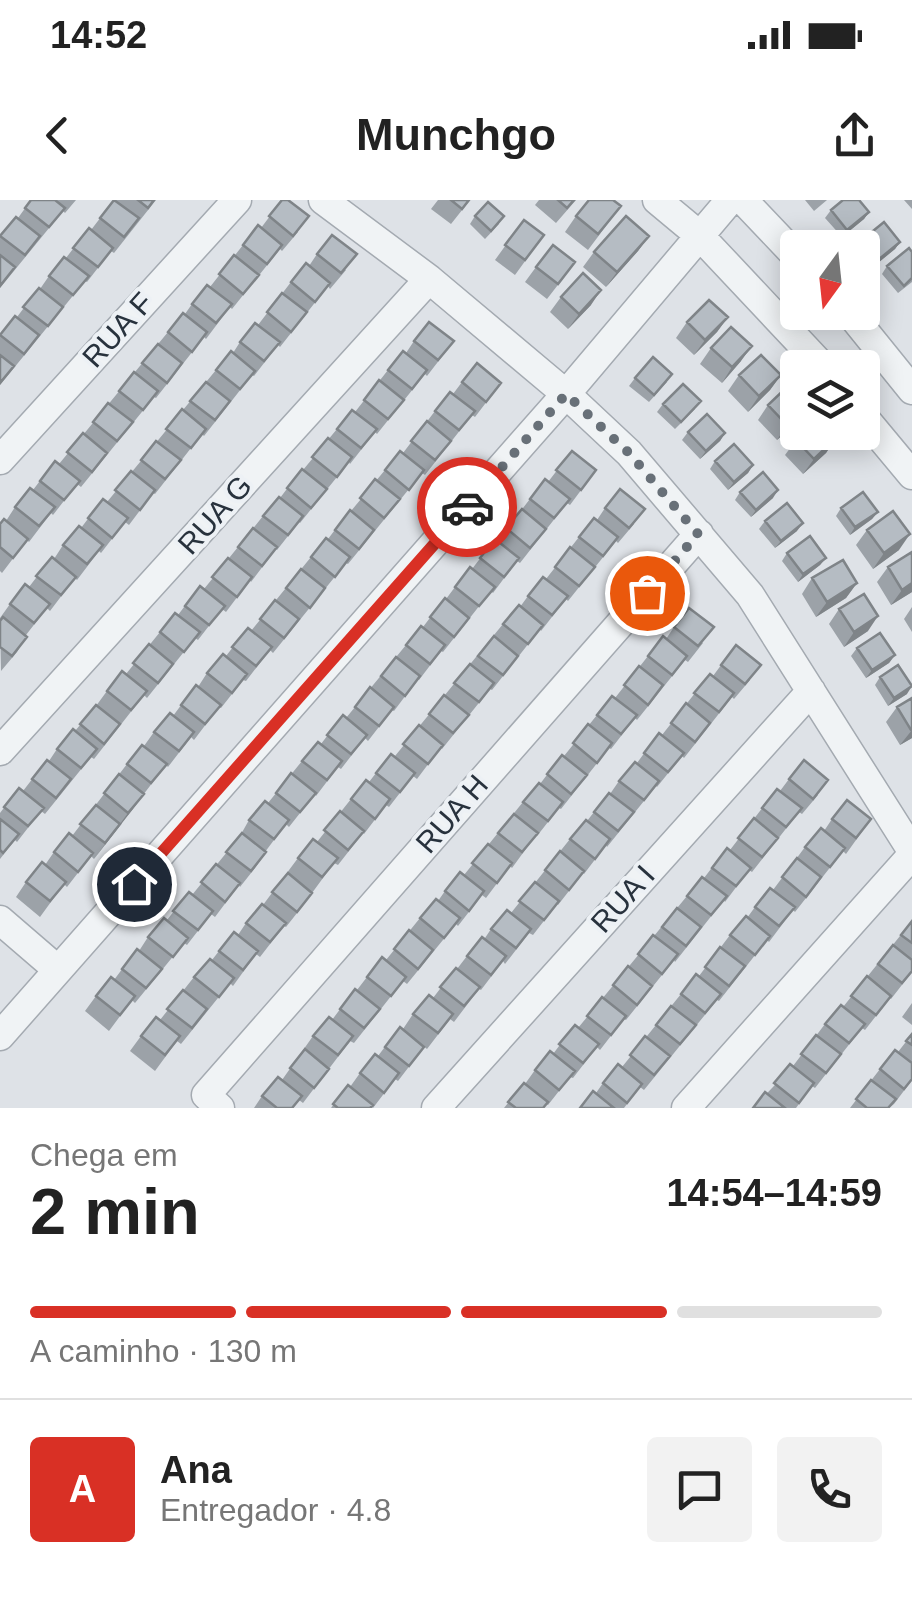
<!DOCTYPE html>
<html lang="pt">
<head>
<meta charset="utf-8">
<style>
	body { margin:0; font-family:Helvetica,sans-serif; background:#f2f2f2; color:#222; height:100vh; display:flex; flex-direction:column; font-size:38px; white-space:nowrap }
	* { box-sizing:border-box; margin:0 }
	p { font-size:32px; color:#767676 }
	.icon { flex:none; width:55px; height:55px; fill:none; stroke:currentColor; stroke-width:2; stroke-linecap:round; stroke-linejoin:round }
	.map { position:relative; height:908px; overflow:hidden }
	.details { display:flex; flex-direction:column; background:#fff; flex:1 }
	.details>* { flex:none }
	.needle { width:65px; rotate:195deg }
	.tools { position:absolute; left:780px; top:30px; display:grid; gap:20px }
	.tools a { display:grid; place-items:center; width:100px; height:100px; border-radius:10px; background:#fff; box-shadow:0 5px 25px #0003; font-size:50px }
	.pin { position:absolute; display:grid; place-items:center; width:85px; height:85px; color:#fff; margin:-42px; border:5px solid #fff; border-radius:50%; box-shadow:0 2px 10px #0007 }
	.courier { position:absolute; display:grid; place-items:center; width:100px; height:100px; margin:-50px; border:8px solid #d93025; border-radius:50%; background:#fff; color:#222; box-shadow:0 2px 12px #0007 }
	.head em { font-style:normal; font-weight:600 }
	.head div { display:flex; flex-direction:column-reverse }
	.head { display:flex; align-items:center; justify-content:space-between; height:170px; padding:0 30px }
	h1 { font-size:65px; font-weight:600; line-height:75px }
	.bar { display:grid; grid-template-columns:repeat(4,1fr); gap:15px 10px; align-content:center; height:120px; padding:0 30px }
	.bar i { height:12px; border-radius:8px; background:#e0e0e0 }
	.bar .selected { background:#d93025 }
	.bar p { grid-column:span 4 }
	.line { display:flex; align-items:center; gap:25px; padding:0 30px; border-top:2px solid #e0e0e0 }
	.line div { flex:1 }
	.round { display:grid; place-items:center; flex:none; width:105px; height:105px; border-radius:10px; background:#f2f2f2 }
	.status { display:flex; justify-content:space-between; align-items:center; height:70px; padding:0 50px; background:#fff; direction:ltr }
	.status svg { height:28px; fill:currentColor }
	header { display:flex; justify-content:space-between; align-items:center; height:130px; padding:0 30px; background:#fff; font-size:45px; font-weight:600 }
	.map>svg:first-child { display:block }
	.lines { fill:none; stroke-linecap:round; stroke-linejoin:round }
	.minor-casing { stroke:#a4aab1; stroke-width:31 }
	.minor { stroke:#f0f3f5; stroke-width:28 }
	.wall { fill:#9ca2a8 }
	.shaded-wall { fill:#7f8488 }
	.building { fill:#b5bcc3; stroke:#7f8488; stroke-width:2.5 }
	.done { stroke:#687078; stroke-width:10; stroke-dasharray:0 18 }
	.route { stroke:#d93025; stroke-width:12 }
	.labels { text-anchor:middle; stroke-width:8; stroke-linejoin:round; paint-order:stroke }
	.street-label { font-size:30px; fill:#28323d; stroke:#edf1f5 }
</style>
</head>
<body>
<div class="status"><b>14:52</b><svg viewBox="0 0 49 12"><path d="M0 12V9h3v3zM5 12V6h3v6zM10 12V3h3v9zM15 12V0h3v12zM26 1h20v11H26zM47 4h2v5h-2z"/></svg></div>
<header><svg class="icon" aria-label="back" viewBox="0 0 24 24"><path d="M15 5l-7 7 7 7"/></svg>Munchgo<svg class="icon" aria-label="share" viewBox="0 0 24 24"><path d="M12 15V3M7 8l5-5 5 5M5 13v7h14v-7"/></svg></header>
<div class="map">
<svg width="912" height="908" viewBox="0 0 912 908">
	<rect width="100%" height="100%" fill="#dee2e7"/>
	<g class="lines">
		<defs>
			<path id="minor" d="M323,0L429,79L566,194L629,253L750,395L912,651
				M657,0L699,35L824,168
				M743,0L798,58
				M849,112L912,190
				M862,215L912,275
				M0,260L237,0
				M0,551L429,79
				M0,720L58,770
				M0,836L566,194L730,0
				M220,908L206,895L699,334
				M436,908L811,491
				M686,908L912,655"/>
		</defs>
		<use href="#minor" class="minor-casing"/>
		<use href="#minor" class="minor"/>
	</g>
	<path class="wall" d="M31,0H76L65,13L63,11L0,88V36L16,17L18,18Z
		M114,0H156L114,53L111,51L87,82L85,81L0,185V134L17,117L39,88L40,89L49,76L66,58L89,28L91,30Z
		M282,0L298,32L282,51L280,49L232,109L230,107L206,139L204,137L156,198L154,197L81,287L77,284L53,315L51,313L29,342L27,340L2,373L0,371V324L6,321L15,307L33,290L55,261L59,264L168,132L185,114L192,104L210,87L243,45L261,28Z
		M438,0H470L451,24L431,9Z
		M539,0H576L556,23L535,5Z
		M805,0H827L814,11Z
		M904,0H912V9Z
		M621,6L588,50L565,32L576,16Z
		M831,10L869,12L864,19L842,37L825,18Z
		M475,16L499,24L485,39L470,24Z
		M524,20L544,35L515,75L495,60Z
		M649,36L638,51L606,87L583,67L594,52Z
		M862,40L900,42L895,49L873,67L862,55V48H856Z
		M912,52V82L898,93L882,74L887,66Z
		M317,54L346,70L330,89L328,86L280,147L278,145L254,176L252,175L204,236L202,234L155,294L153,293L129,325L125,322L101,353L99,351L77,380L75,378L50,411L47,408L26,435L17,452L1,471L0,418L10,404L29,387L52,357L54,359L63,345L81,328L103,299L107,302L216,170L233,153L240,142L258,125L291,82L309,66Z
		M536,67L564,77L547,99L525,82Z
		M561,97L591,105L568,129L550,112Z
		M728,117L717,132L694,155L676,138L687,122Z
		M414,141H454L427,176L425,174L377,234L375,232L350,264L349,262L300,323L299,322L277,350L276,349L251,382L250,380L226,412L222,409L198,440L195,438L147,498L144,495L94,559L91,557L45,614L41,611L17,642L15,640L0,659V613L19,588L23,591L47,560L49,561L57,549L75,531L96,506L107,491L126,474L160,432L178,415L200,386L204,389L263,316L280,298L302,269L303,270L337,229L355,212L388,170L406,153Z
		M711,148L741,161L722,183L700,164Z
		M739,175H781L770,190L748,212L728,191Z
		M635,178L667,182L649,202L629,186Z
		M462,182L501,183L475,217L472,215L425,275L422,273L348,364L346,363L273,453L270,450L246,481L243,480L221,508L219,507L194,540L191,537L168,567L166,565L94,659L91,656L67,687L64,684L40,717L16,697L26,682L45,665L54,652L72,636L127,564L144,546L154,532L173,516L196,485L198,487L207,473L226,456L248,428L251,431L311,357L328,339L350,310L351,311L385,270L403,253L435,211L453,194Z
		M663,204L695,209L675,229L657,212Z
		M768,205L798,221L777,240L758,220Z
		M688,232L725,233L720,241L700,259L682,240Z
		M836,238L826,253L803,274L785,255L796,240Z
		M572,251L596,270L570,305L567,303L520,363L517,361L493,393L491,391L443,452L441,451L419,480L418,479L394,511L392,510L368,541L365,538L341,569L338,567L316,596L315,594L289,627L286,624L265,652H266L255,668L240,687L239,685L215,717L211,714L187,745L184,743L135,803L132,800L109,831L85,811L96,796L114,780L137,749L139,751L148,737L167,720L189,692L192,695L240,636L249,620L268,603L302,561L321,544L343,515L346,518L406,445L423,427L445,398L446,399L455,387L472,369L495,339L498,341L545,279L548,282Z
		M715,261L753,265L748,273L728,290L710,269Z
		M740,292L773,298L751,317L735,300Z
		M605,308L634,324L618,343L616,341L568,401L566,399L541,431L540,429L492,490L490,489L442,549L441,547L417,579L413,576L389,607L386,605L364,634L363,633L338,665L334,663L301,708L286,727L284,726L260,757L256,754L233,786L230,783L181,844L177,841L155,871L130,851L141,836L160,820L194,777L212,760L219,751L238,735L246,723L263,705L298,658L317,642L351,599L369,582L391,554L395,556L503,424L520,407L528,396L546,379L579,337L597,320Z
		M841,308L878,312L872,319L850,335L836,316Z
		M765,321L797,331L775,348L759,329Z
		M867,330L899,350L873,369L856,345Z
		M912,352V392L891,405L877,382L888,367Z
		M787,353L826,358L820,365L798,382L782,361Z
		M812,378L857,383L846,398L816,417L802,394Z
		M912,407V432L904,419Z
		M839,409L868,431L844,447L829,424Z
		M674,427L703,443L688,462L685,460L637,520L635,518L611,549L609,548L561,609L559,608L537,636L536,635L512,668L510,666L486,698L482,695L458,726L456,724L407,784L403,781L354,843L350,841L303,903L299,900L293,908H254L262,896L282,880L313,836L332,820L355,789L357,790L367,777L386,760L420,718L438,701L445,691L464,675L523,602L540,584L562,555L564,556L597,515L615,498L648,456L666,439Z
		M736,445L750,480L734,499L732,497L684,558L682,556L657,587L656,586L607,647L606,645L584,674L583,673L558,705L557,704L533,735L529,733L505,764L503,761L481,790L479,789L454,822L450,819L427,849L403,829L413,814L433,798L456,768L457,769L467,756L485,738L491,729L511,713L570,639L587,621L609,593L610,594L619,581L637,563L659,533L662,535L710,474L713,476Z
		M857,448L895,455L889,463L866,478L851,456Z
		M880,477L907,494L888,506L875,485Z
		M912,498V538L900,545L886,522L897,507Z
		M789,579L818,595L802,614L799,612L752,672L749,670L725,702L724,700L675,762L674,760L626,820L624,819L600,850L597,847L573,878L570,877L548,905L546,904L544,908H504L524,883L525,884L535,870L553,854L575,825L578,828L687,696L704,678L727,648L730,650L777,589L780,591Z
		M832,619H871L846,654L843,651L795,712L793,710L769,742L767,740L719,801L717,800L644,890L640,887L624,908H580L596,893L603,883L622,867L681,794L699,776L730,735L747,718L755,707L773,690L805,647L824,631Z
		M912,721V772L891,799L890,798L865,830L862,828L815,888L812,886L796,908H753L793,866L825,824L843,807Z
		M912,803V825L902,817Z
		M400,827L424,847L398,881L395,879L373,908L372,907L371,908H331L348,885L350,887L360,873L378,856Z
		M912,834V880L894,904L889,908H850L880,869L898,852Z"/>
	<path class="shaded-wall" d="M869,12L864,19L842,37L847,30Z
		M649,36L638,51L606,87L617,72Z
		M900,42L895,49L873,67L878,60Z
		M601,90L591,105L568,129L579,114Z
		M728,117L717,132L694,155L705,140Z
		M752,146L741,161L722,183L732,167Z
		M781,175L770,190L748,212L759,196Z
		M798,216V221L777,240L787,225Z
		M725,233L720,241L700,259L706,251Z
		M836,238L826,253L803,274L814,259Z
		M753,265L748,273L728,290L734,282Z
		M778,290L773,298L751,317L756,310Z
		M878,312L872,319L850,335L855,327Z
		M803,323L797,331L775,348L781,341Z
		M910,334L899,350L873,369L884,353Z
		M826,358L820,365L798,382L803,374Z
		M857,383L846,398L816,417L827,402Z
		M912,383V392L891,405L902,390Z
		M878,416L868,431L844,447L854,432Z
		M895,455L889,463L866,478L872,470Z
		M912,486L907,494L888,506L894,498Z
		M912,530V538L900,545Z
		M144,594L133,609L94,659L128,613Z"/>
	<path class="building" d="M31,0H55L65,8L49,27L25,8Z
		M114,0L139,18L124,37L100,18Z
		M138,0H154L148,8Z
		M282,0H288L309,16L293,36L269,16Z
		M451,0H469L462,9Z
		M558,0H574L567,8Z
		M589,0H613L621,6L598,34L576,16Z
		M843,0H859L869,12L847,30L831,10Z
		M488,2L504,16L491,31L475,16Z
		M626,16L649,36L617,72L594,52Z
		M16,17L40,36L25,55L0,36Z
		M524,20L544,35L525,60L505,45Z
		M884,22L900,42L878,60L862,40Z
		M258,25L282,45L267,64L243,45Z
		M89,28L113,48L98,67L73,48Z
		M332,35L357,54L341,73L317,54Z
		M553,45L575,62L558,84L536,67Z
		M909,48L912,52V78L904,86L887,66Z
		M0,55L15,67L0,86Z
		M234,55L259,75L243,94L219,74Z
		M64,57L89,76L73,95L49,76Z
		M306,63L330,83L315,102L291,82Z
		M583,73L601,90L579,114L561,97Z
		M207,85L232,104L216,123L192,104Z
		M39,88L63,107L48,126L23,107Z
		M282,93L307,112L291,132L267,112Z
		M709,100L728,117L705,140L687,122Z
		M183,113L207,132L192,152L168,132Z
		M15,116L39,135L24,154L0,135Z
		M429,122L454,141L438,160L414,141Z
		M255,123L280,142L264,161L240,142Z
		M731,127L752,146L732,167L711,148Z
		M158,144L182,163L167,183L142,163Z
		M231,151L255,171L240,189L216,170Z
		M403,151L427,170L412,189L388,170Z
		M0,155L14,166L0,183Z
		M761,155L781,175L759,196L739,175Z
		M653,157L672,174L654,195L635,178Z
		M477,163L501,183L486,202L462,182Z
		M134,172L158,191L143,210L119,191Z
		M379,180L404,200L388,219L364,200Z
		M206,182L230,201L215,220L190,201Z
		M683,184L701,201L681,222L663,204Z
		M789,185L798,194V216L787,225L768,205Z
		M450,192L475,211L459,230L435,211Z
		M108,203L133,222L117,241L93,222Z
		M182,209L206,229L191,248L166,229Z
		M352,210L377,229L361,248L337,229Z
		M707,214L725,233L706,251L688,232Z
		M427,221L451,241L435,260L411,241Z
		M804,232H831L836,238L814,259L796,240Z
		M83,233L107,253L92,272L67,252Z
		M328,238L352,257L337,277L312,257Z
		M156,241L181,260L165,279L141,260Z
		M734,244L753,265L734,282L715,261Z
		M400,251L424,270L409,290L385,270Z
		M572,251L596,270L581,290L556,270Z
		M55,261L80,281L64,300L40,281Z
		M302,269L327,289L311,308L287,288Z
		M131,271L155,290L140,310L115,290Z
		M763,272L778,290L756,310L740,292Z
		M375,279L400,299L384,318L360,298Z
		M545,279L570,299L554,318L530,299Z
		M30,288L55,307L39,326L15,307Z
		M620,289L645,309L629,328L605,308Z
		M863,292L878,312L855,327L841,308Z
		M279,297L303,316L288,335L263,316Z
		M103,299L128,318L112,338L88,318Z
		M787,303L803,323L781,341L765,321Z
		M522,309L546,329L530,348L506,328Z
		M350,310L374,330L359,349L335,330Z
		M893,311L910,334L884,353L867,330Z
		M594,318L618,337L603,356L579,337Z
		M4,319L28,339L13,358L0,347V324Z
		M79,326L103,345L87,364L63,345Z
		M253,328L277,347L262,366L238,347Z
		M810,336L826,358L803,374L787,353Z
		M326,338L350,357L335,377L311,357Z
		M495,339L519,358L504,377L480,358Z
		M570,347L595,367L579,386L555,367Z
		M912,352V383L902,390L888,367Z
		M52,357L76,377L61,395L36,376Z
		M228,358L252,377L237,397L212,377Z
		M843,360L857,383L827,402L812,378Z
		M470,367L495,387L479,406L455,387Z
		M301,369L325,388L310,408L286,388Z
		M543,377L568,396L552,415L528,396Z
		M25,384L50,404L34,423L10,404Z
		M200,386L225,406L209,425L185,406Z
		M864,394L878,416L854,432L839,409Z
		M445,398L469,418L454,437L430,417Z
		M275,400L299,419L284,438L260,419Z
		M519,405L543,425L528,444L503,424Z
		M689,408L714,427L698,446L674,427Z
		M175,413L200,432L184,452L160,432Z
		M3,417L27,437L12,456L0,447V421Z
		M421,426L445,445L430,464L406,445Z
		M248,428L272,447L256,466L232,447Z
		M880,433L895,455L872,470L857,448Z
		M494,436L518,456L503,475L478,456Z
		M663,436L687,456L672,475L648,456Z
		M149,444L173,464L158,483L133,463Z
		M736,445L761,465L745,484L721,465Z
		M223,454L247,474L232,493L207,473Z
		M396,457L420,476L405,496L381,476Z
		M470,464L494,483L479,502L454,483Z
		M898,465L912,486L894,498L880,477Z
		M639,466L663,485L648,505L624,485Z
		M122,471L147,491L131,510L107,491Z
		M710,474L734,493L719,512L694,493Z
		M196,485L221,505L205,524L181,505Z
		M370,487L394,507L379,526L355,507Z
		M444,495L469,515L453,533L429,514Z
		M612,496L637,515L621,534L597,515Z
		M912,498V530H911L897,507Z
		M686,503L710,523L695,542L671,523Z
		M96,505L120,524L104,544L80,524Z
		M170,513L194,532L179,551L154,532Z
		M343,515L367,535L351,554L327,535Z
		M588,524L612,543L597,563L573,543Z
		M419,525L443,545L428,564L403,544Z
		M73,529L97,549L81,568L57,549Z
		M659,533L684,553L668,572L644,553Z
		M318,542L342,561L327,580L302,561Z
		M142,545L167,564L151,583L127,564Z
		M391,554L415,573L400,592L376,573Z
		M562,555L587,575L571,594L547,574Z
		M47,560L71,579L56,598L32,579Z
		M804,560L828,580L813,599L789,579Z
		M635,562L659,581L644,600L619,581Z
		M291,573L316,593L300,612L276,593Z
		M119,574L144,594L128,613L104,593Z
		M366,580L390,599L375,619L351,599Z
		M539,583L563,602L548,621L523,602Z
		M19,588L44,608L28,626L4,607Z
		M777,589L802,608L786,627L762,608Z
		M609,593L634,612L618,631L594,612Z
		M847,600L871,619L856,638L832,619Z
		M265,601L289,620L274,639L249,620Z
		M96,605L120,624L105,643L80,624Z
		M340,611L364,631L348,650L324,630Z
		M514,614L538,633L522,652L498,633Z
		M754,618L778,638L762,657L738,638Z
		M0,619L19,634L3,653L0,650Z
		M586,620L610,639L595,659L570,639Z
		M821,628L845,648L830,667L805,647Z
		M69,633L93,653L78,672L54,652Z
		M242,633L266,652L251,671L226,652Z
		M313,639L338,658L322,677L298,658Z
		M488,644L512,663L497,683L472,663Z
		M727,648L751,668L736,686L712,668Z
		M560,651L584,671L569,690L545,670Z
		M797,658L821,677L806,697L782,677Z
		M42,662L66,682L50,701L26,682Z
		M216,664L240,683L225,702L201,682Z
		M460,672L484,691L469,711L445,691Z
		M288,673L312,693L297,712L272,692Z
		M702,677L727,696L711,715L687,696Z
		M535,682L559,701L544,720L519,701Z
		M770,688L795,707L779,726L755,707Z
		M189,692L213,711L198,730L173,711Z
		M436,699L460,718L444,738L420,718Z
		M262,704L286,723L270,742L246,723Z
		M677,708L701,727L686,746L662,727Z
		M507,710L531,729L516,748L491,729Z
		M746,716L770,736L755,755L730,735Z
		M164,718L188,738L173,757L148,737Z
		M912,721V743L901,735Z
		M409,730L433,750L418,769L394,749Z
		M234,732L258,751L243,770L219,751Z
		M653,735L678,754L662,774L638,754Z
		M482,737L506,756L491,775L467,756Z
		M893,745L912,760V771L902,783L878,764Z
		M720,747L745,766L729,786L705,767Z
		M137,749L162,769L146,788L122,769Z
		M382,757L406,777L391,796L367,777Z
		M210,759L234,778L219,797L194,777Z
		M628,766L652,786L637,805L613,785Z
		M456,768L480,787L464,806L440,787Z
		M696,774L721,794L705,813L681,794Z
		M867,776L891,796L876,815L851,796Z
		M111,777L135,796L120,815L96,796Z
		M355,789L380,809L364,828L340,809Z
		M183,790L207,809L192,828L167,809Z
		M429,795L453,814L438,833L413,814Z
		M602,797L626,816L611,835L587,816Z
		M841,805L865,824L849,843L825,824Z
		M671,806L696,825L680,844L656,825Z
		M156,817L180,836L165,855L141,836Z
		M329,817L353,836L338,855L313,836Z
		M575,825L599,844L583,863L559,844Z
		M400,827L424,847L409,866L385,847Z
		M912,834V845L906,841Z
		M816,835L841,854L826,873L801,854Z
		M645,836L670,856L654,875L630,855Z
		M305,849L329,869L314,888L290,868Z
		M895,850L912,863V879L904,889L880,869Z
		M550,851L575,871L559,890L535,870Z
		M375,854L399,873L384,893L360,873Z
		M618,864L642,884L627,903L603,883Z
		M790,864L814,883L799,903L774,883Z
		M278,877L302,896L292,908H277L262,896Z
		M871,880L896,899L888,908H867L856,899Z
		M524,883L548,902L543,908H516L508,902Z
		M348,885L373,905L370,908H338L333,904Z
		M593,891L614,908H580Z
		M765,892L785,908H753Z"/>
	<g class="lines">
		<path class="done" d="M467,307L566,194L629,253L698,334L647,393"/>
		<path class="route" d="M134,684L467,307"/>
	</g>
	<g class="labels">
		<g class="street-label">
			<text transform="translate(118 130) rotate(-48)" y="10">RUA F</text>
			<text transform="translate(215 315) rotate(-48)" y="10">RUA G</text>
			<text transform="translate(452 614) rotate(-49)" y="10">RUA H</text>
			<text transform="translate(623 699) rotate(-48)" y="10">RUA I</text>
		</g>
	</g>
</svg>
<div class="tools">
<a><svg class="needle" viewBox="-14 -14 28 28"><path d="M0-13l5 13h-10z" fill="#e53935"/><path d="M0 13l5-13h-10z" fill="#767676"/></svg></a>
<a><svg class="icon" aria-label="layers" viewBox="0 0 24 24"><path d="M12 4l9 5-9 5-9-5zM3 14l9 5 9-5"/></svg></a>
</div>
<div class="pin" style="left:647px;top:393px;background:#ea580c"><svg class="icon" aria-label="bag" viewBox="0 0 24 24"><path d="M5 8h14l-1 12H6zM9 8a3 3 0 0 1 6 0"/></svg></div>
<div class="pin" style="left:134px;top:684px;background:#1f2937"><svg class="icon" aria-label="home" viewBox="0 0 24 24"><path d="M3 11l9-7 9 7M6 9v11h12V9"/></svg></div>
<div class="courier" style="left:467px;top:307px"><svg class="icon" aria-label="car" viewBox="0 0 24 24"><path d="M5 17H2v-5l4-1 3-4h7l3 4 3 1v5h-3M9 17h6M6 11h13"/><circle cx="7" cy="17" r="2"/><circle cx="17" cy="17" r="2"/></svg></div>
</div>
<section class="details">
<div class="head"><div><h1>2 min</h1><p>Chega em</p></div><em>14:54–14:59</em></div>
<div class="bar"><i class="selected"></i><i class="selected"></i><i class="selected"></i><i></i><p>A caminho · 130 m</p></div>
<div class="line" style="height:180px"><b class="round" style="background:#d93025;color:#fff">A</b><div><b>Ana</b><p>Entregador · 4.8</p></div><a class="round"><svg class="icon" aria-label="chat" viewBox="0 0 24 24"><path d="M4 5h16v11H9l-5 4z"/></svg></a><a class="round"><svg class="icon" aria-label="phone" viewBox="0 0 24 24"><path d="M5 4h4l2 5-3 2q2 4 5 5l2-3 5 2v4C11 20 4 13 5 4z"/></svg></a></div>
</section>
</body>
</html>
